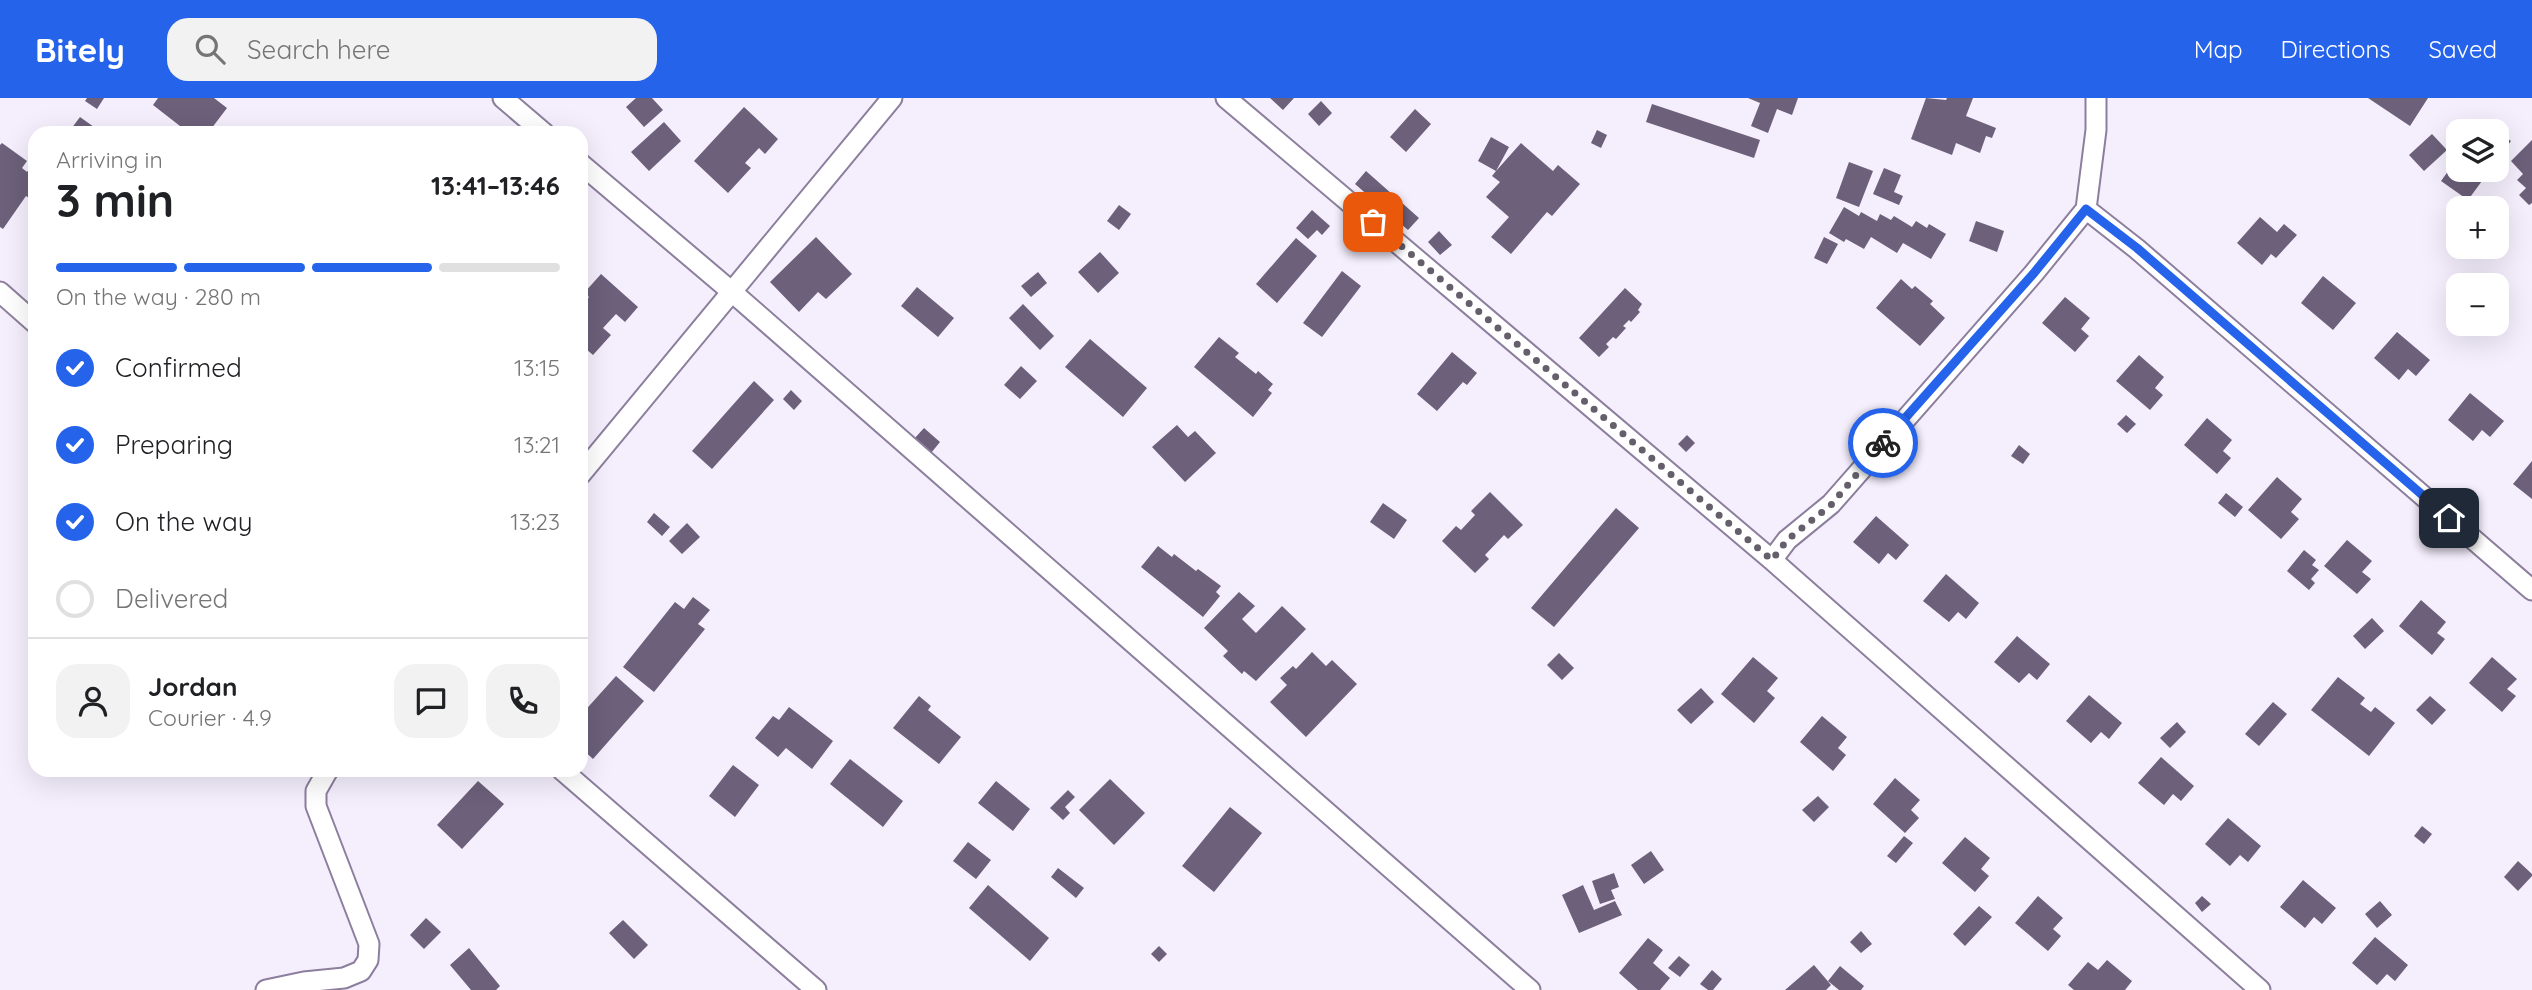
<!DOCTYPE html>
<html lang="en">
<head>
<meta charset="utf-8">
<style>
	body { margin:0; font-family:Quicksand,sans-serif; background:#f2f2f2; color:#202124; height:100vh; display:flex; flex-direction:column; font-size:26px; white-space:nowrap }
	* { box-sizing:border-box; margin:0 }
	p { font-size:23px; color:#757577 }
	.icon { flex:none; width:38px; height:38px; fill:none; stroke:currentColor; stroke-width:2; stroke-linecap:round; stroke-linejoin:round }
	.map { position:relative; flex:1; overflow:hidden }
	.drawer { position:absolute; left:28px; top:28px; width:560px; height:651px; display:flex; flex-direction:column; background:#fff; border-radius:21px; box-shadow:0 7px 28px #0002 }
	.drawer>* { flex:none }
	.controls { position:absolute; left:2446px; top:21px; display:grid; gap:14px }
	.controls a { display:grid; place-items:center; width:63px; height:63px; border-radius:14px; background:#fff; box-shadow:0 7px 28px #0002; font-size:35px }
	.pin { position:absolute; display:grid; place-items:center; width:60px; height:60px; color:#fff; margin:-30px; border-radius:14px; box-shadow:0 4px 10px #0006 }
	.courier { position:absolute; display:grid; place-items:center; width:70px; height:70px; margin:-35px; border:5px solid #2563eb; border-radius:50%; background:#fff; color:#222; box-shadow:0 2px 9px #0007 }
	.head em { font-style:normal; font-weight:800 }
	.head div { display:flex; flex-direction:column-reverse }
	.head { display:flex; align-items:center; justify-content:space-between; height:119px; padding:0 28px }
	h1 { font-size:46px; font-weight:800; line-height:52px }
	.bar { display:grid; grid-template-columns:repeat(4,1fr); gap:10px 7px; align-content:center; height:84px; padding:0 28px }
	.bar i { height:9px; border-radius:5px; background:#e0e0e0 }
	.bar .on { background:#2563eb }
	.bar p { grid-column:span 4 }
	.line { display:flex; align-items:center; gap:18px; padding:0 28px; border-top:2px solid #e0e0e0 }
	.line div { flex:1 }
	.round { display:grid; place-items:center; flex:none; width:74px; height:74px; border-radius:21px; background:#f2f2f2 }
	ol { padding:0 28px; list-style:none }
	li { display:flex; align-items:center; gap:21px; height:77px }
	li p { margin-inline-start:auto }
	li .icon { padding:7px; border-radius:50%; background:#2563eb; color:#fff; stroke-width:4 }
	li:last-child { color:#757577 }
	li i { width:38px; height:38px; border:4px solid #e0e0e0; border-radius:50% }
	header { display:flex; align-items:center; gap:42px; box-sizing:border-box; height:98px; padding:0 35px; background:#2563eb; color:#fff }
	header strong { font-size:33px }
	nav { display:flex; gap:38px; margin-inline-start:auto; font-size:24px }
	.search { width:490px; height:63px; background:#f2f2f2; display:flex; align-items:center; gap:18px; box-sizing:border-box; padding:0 24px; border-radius:21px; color:#757577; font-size:26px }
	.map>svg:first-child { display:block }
	.building { fill:#6c607a }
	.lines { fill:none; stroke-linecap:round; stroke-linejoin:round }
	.minor-casing { stroke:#8c7e9d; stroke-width:23 }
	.minor { stroke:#fff; stroke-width:19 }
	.done { stroke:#645f6b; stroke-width:7; stroke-dasharray:0 12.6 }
	.route { stroke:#2563eb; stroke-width:9 }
</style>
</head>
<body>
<header>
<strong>Bitely</strong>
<div class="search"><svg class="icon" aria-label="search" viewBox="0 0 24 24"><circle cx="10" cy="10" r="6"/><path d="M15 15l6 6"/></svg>Search here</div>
<nav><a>Map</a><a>Directions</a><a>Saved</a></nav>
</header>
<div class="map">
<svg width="2532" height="892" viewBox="0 0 2532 892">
	<rect width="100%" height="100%" fill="#f5effd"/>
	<path class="building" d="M87,0H104L97,11L85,3Z
		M158,0H214L227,10L208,35H189L153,7Z
		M636,0H652L663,12L644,29L626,9Z
		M1270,0H1294L1283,12Z
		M1748,0H1798L1792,17L1777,11L1768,35L1751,28L1760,5Z
		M1926,0L1946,2L1947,0H1973L1966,18L1996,30L1992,40L1986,38L1980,55L1956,45L1952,57L1911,41Z
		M2368,0H2428L2410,28Z
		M1321,3L1332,15L1319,28L1308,16Z
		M1652,6L1760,42L1754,60L1646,24Z
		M744,9L778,41L765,56L759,50L745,65L751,70L728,95L694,63Z
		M1415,11L1431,26L1406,54L1390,39Z
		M80,19L94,29L90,35H68Z
		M2484,23L2511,43L2497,62V33H2476Z
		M664,24L681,43L649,73L631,54Z
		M1597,32L1607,37L1601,50L1591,45Z
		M2432,36L2447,52L2424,73L2409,57Z
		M1491,39L1509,49L1496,73L1521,45L1553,73L1558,67L1580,86L1552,118L1547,114L1511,156L1491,139L1509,119L1486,99L1500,84L1492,78L1496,73L1478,63Z
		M2532,42V105L2529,107L2519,97L2526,90L2517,82L2523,76L2511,63Z
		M2,45L27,63L22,70L27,74L33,65L35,66V91L29,100L26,98L3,131L0,129V47Z
		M2459,58V72H2490L2468,102L2441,83Z
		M1849,64L1873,73L1859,109L1836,100Z
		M1884,70L1901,77L1894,94L1903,98L1899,107L1873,96Z
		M1366,73L1419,120L1408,132L1355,86Z
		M1119,107L1131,116L1119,132L1107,123Z
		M1844,109L1859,118L1861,114L1877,123L1880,116L1891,122L1894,118L1912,129L1916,123L1927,130L1929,126L1946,136L1931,161L1903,145L1897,155L1871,139L1864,151L1846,141L1844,144L1829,135Z
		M1312,112L1330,128L1322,137L1317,132L1308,141L1296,130Z
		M2260,119L2277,134L2284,126L2297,137L2276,160L2271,156L2262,167L2237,145Z
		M1976,123L2004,133L1997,154L1969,143Z
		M1439,133L1452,147L1440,157L1428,144Z
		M816,139L852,176L826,201L818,194L799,214L770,184Z
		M1824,139L1838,146L1827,166L1814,160Z
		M1296,140L1317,158L1277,205L1256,186Z
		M1100,154L1119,175L1098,195L1078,174Z
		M1342,173L1361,188L1322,239L1303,225Z
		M1038,174L1047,185L1031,199L1021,188Z
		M601,176L638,209L625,224L616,216L603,230L611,237L593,257L586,251L581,257V209L589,199L584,195Z
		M2323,178L2356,205L2333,232L2301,205Z
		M1901,181L1912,191L1915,188L1933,203L1930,206L1945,220L1920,248L1876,210Z
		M917,189L954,220L938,239L901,208Z
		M1625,190L1642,206L1638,212L1640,214L1631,224L1629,222L1623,228L1626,230L1616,241L1613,239L1606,246L1609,249L1599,259L1579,240Z
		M2065,199L2090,220L2081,231L2089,238L2075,254L2042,225Z
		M1023,206L1054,238L1040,252L1009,220Z
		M2397,234L2430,262L2416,278L2408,271L2399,282L2374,260Z
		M1219,239L1239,255L1235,259L1256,276L1258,273L1273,286L1268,292L1272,295L1253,319L1194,269Z
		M1090,241L1147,290L1123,319L1065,269Z
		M1452,254L1477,275L1467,287L1463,284L1437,313L1417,296Z
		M2139,257L2164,279L2155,290L2163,297L2150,312L2116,283Z
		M1021,268L1037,283L1020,301L1004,287Z
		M754,283L774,302L712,371L692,353Z
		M791,292L802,303L794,312L783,301Z
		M2470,295L2504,323L2490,339L2482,332L2473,343L2448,322Z
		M2126,317L2136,326L2127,335L2117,326Z
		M2207,320L2232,342L2223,353L2231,360L2217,376L2184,347Z
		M1177,327L1188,339L1195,333L1216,355L1185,384L1152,349Z
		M924,330L940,344L931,355L914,341Z
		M1687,337L1695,345L1686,354L1678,346Z
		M2019,347L2030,356L2023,366L2011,358Z
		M2532,363V401L2513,386Z
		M2277,379L2302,401L2291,414L2299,421L2281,441L2248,412Z
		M1490,394L1523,427L1508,441L1504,437L1485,457L1489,461L1475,475L1442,443L1456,428L1461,432L1475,417L1471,413Z
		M2226,395L2243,409L2235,419L2218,405Z
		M1383,405L1407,422L1394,441L1370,424Z
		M1616,410L1639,430L1554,529L1531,510Z
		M654,415L670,429L662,438L647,424Z
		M1876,418L1909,447L1896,462L1888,455L1879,466L1853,444Z
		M687,425L700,439L682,456L669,443Z
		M2347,442L2372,463L2362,474L2371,481L2357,496L2324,468Z
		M1158,448L1172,459L1174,456L1196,473L1198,471L1221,488L1216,494L1220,498L1203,519L1141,469Z
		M2304,452L2316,462L2312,467L2319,472L2311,481L2315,485L2309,492L2287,473Z
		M1946,476L1979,505L1966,521L1958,514L1949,524L1923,503Z
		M1239,494L1255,508L1242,521L1256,535L1282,508L1306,531L1256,583L1244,573L1242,576L1223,558L1228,553L1204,530Z
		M693,499L710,512L698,526L705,531L654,594L623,569L675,504L684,511Z
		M2421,502L2446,524L2437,535L2445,541L2432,557L2399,528Z
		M2372,520L2384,533L2365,551L2353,538Z
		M2017,538L2050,566L2037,582L2029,575L2019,585L1994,564Z
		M1312,554L1326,568L1332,562L1357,586L1306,639L1270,604L1287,587L1280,580L1293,568L1296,571Z
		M1559,555L1574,570L1562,582L1547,567Z
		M1753,559L1778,580L1767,593L1775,600L1754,625L1721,596Z
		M2492,559L2517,581L2507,591L2516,598L2502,614L2469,585Z
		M616,578L644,603L593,661L581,650V617Z
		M2338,579L2365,600L2360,606L2371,614L2375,609L2395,625L2369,658L2311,612Z
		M1701,590L1714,604L1691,626L1677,612Z
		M2089,597L2122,625L2109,641L2101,634L2091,645L2066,623Z
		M919,598L931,608L928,612L961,639L939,666L893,630Z
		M2430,598L2446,612L2432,627L2416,612Z
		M2273,604L2287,616L2259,648L2245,636Z
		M789,609L833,643L812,671L786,650L778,659L755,640L773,618L779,622Z
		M1822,618L1847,639L1838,650L1846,657L1833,673L1800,644Z
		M2177,624L2186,634L2170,650L2160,640Z
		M2161,659L2194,688L2181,703L2173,696L2164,707L2138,685Z
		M850,661L903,703L883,729L830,686Z
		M733,667L759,687L735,719L709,698Z
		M1895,680L1920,702L1911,712L1919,720L1905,735L1873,706Z
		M1110,681L1145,715L1114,747L1079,712Z
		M478,683L504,706L462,751L437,727Z
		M996,683L1030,711L1013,733L978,705Z
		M1068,692L1075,699L1065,709L1070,715L1063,722L1050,710Z
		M1818,698L1829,709L1814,724L1802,712Z
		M1230,709L1262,735L1214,794L1182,768Z
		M2228,720L2261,748L2248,764L2240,757L2230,768L2205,746Z
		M2422,728L2432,736L2424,746L2414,738Z
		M1904,738L1913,745L1896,765L1887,758Z
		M1965,739L1990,760L1981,771L1989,778L1975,794L1942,765Z
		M968,744L991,762L976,781L953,763Z
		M1651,753L1664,772L1644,786L1631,767Z
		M2518,763L2532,776V778L2518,793L2504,779Z
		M1058,770L1084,790L1076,800L1051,779Z
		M1614,775L1619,789L1611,792L1615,801L1600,806L1592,783Z
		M2303,782L2336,810L2322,826L2314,819L2305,830L2280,809Z
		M988,787L1049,840L1030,863L969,810Z
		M1583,787L1594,812L1615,803L1622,817L1579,835L1562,797Z
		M2038,798L2063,820L2053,831L2061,838L2048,853L2015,825Z
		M2202,798L2211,806L2202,814L2195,805Z
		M2380,803L2392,817L2377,830L2365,816Z
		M1979,808L1992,819L1965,848L1953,836Z
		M426,820L441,834L424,851L410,837Z
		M623,822L648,847L634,861L609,835Z
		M1861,833L1872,846L1861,855L1850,844Z
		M2375,839L2408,867L2395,883L2387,876L2377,887L2352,865Z
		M1648,840L1663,852L1653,865L1670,880L1660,892H1638L1619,875Z
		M1159,848L1167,856L1159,864L1151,856Z
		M469,850L500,888L496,892H471L450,867Z
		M1679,858L1690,867L1680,879L1668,870Z
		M2107,862L2132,883L2125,892H2074L2068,887L2088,864L2098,872Z
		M1814,867L1831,887L1826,892H1785Z
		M1840,868L1864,888L1861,892H1839L1828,883Z
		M1712,872L1722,881L1713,892H1708L1700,886Z"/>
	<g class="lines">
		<defs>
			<path id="minor" d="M503,0L544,35
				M1226,0L1772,462L2260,892
				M581,66L732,194L1530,892
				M2086,111L2137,151L2532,492
				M0,194L35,225
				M581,376L892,0
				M1772,462L1787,442L1831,406L2034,175L2086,111L2096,32V0
				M562,672L816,892
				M266,892L304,884L344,880L361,873L368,862L369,846L316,708V693L328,672"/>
		</defs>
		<use href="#minor" class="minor-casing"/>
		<use href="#minor" class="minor"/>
	</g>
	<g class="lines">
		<path class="done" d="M1373,124L1772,462L1787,442L1831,407L1883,345"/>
		<path class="route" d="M1883,345L2034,175L2086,111L2137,150L2449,420"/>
	</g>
</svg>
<div class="controls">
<a><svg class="icon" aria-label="layers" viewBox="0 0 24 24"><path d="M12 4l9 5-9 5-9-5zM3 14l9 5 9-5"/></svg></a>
<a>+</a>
<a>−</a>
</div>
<div class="pin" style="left:1373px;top:124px;background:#ea580c"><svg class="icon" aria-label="bag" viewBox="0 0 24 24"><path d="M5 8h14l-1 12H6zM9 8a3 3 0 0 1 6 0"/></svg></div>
<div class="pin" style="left:2449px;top:420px;background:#1f2937"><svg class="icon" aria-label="home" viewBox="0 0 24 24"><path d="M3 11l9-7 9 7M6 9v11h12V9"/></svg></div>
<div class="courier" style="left:1883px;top:345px"><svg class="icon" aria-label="bike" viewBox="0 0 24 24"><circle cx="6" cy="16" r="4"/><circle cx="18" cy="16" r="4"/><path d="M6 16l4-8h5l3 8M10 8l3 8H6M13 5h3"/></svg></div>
<section class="drawer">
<div class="head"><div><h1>3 min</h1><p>Arriving in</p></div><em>13:41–13:46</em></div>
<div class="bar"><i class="on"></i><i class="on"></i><i class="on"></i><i></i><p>On the way · 280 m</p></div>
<ol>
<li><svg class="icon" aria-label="check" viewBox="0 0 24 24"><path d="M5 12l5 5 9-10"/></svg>Confirmed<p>13:15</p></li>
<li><svg class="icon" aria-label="check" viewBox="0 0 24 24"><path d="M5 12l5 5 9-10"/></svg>Preparing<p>13:21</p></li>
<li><svg class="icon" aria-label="check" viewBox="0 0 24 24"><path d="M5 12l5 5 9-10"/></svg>On the way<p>13:23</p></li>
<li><i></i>Delivered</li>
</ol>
<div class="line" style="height:126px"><a class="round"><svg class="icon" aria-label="person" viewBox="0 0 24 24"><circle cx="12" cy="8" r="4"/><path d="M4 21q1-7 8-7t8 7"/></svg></a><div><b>Jordan</b><p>Courier · 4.9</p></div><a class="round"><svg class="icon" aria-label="chat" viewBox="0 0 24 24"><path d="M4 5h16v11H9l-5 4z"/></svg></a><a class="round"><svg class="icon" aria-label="phone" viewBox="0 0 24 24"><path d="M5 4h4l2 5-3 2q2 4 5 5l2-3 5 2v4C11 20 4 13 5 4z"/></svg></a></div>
</section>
</div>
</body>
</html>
